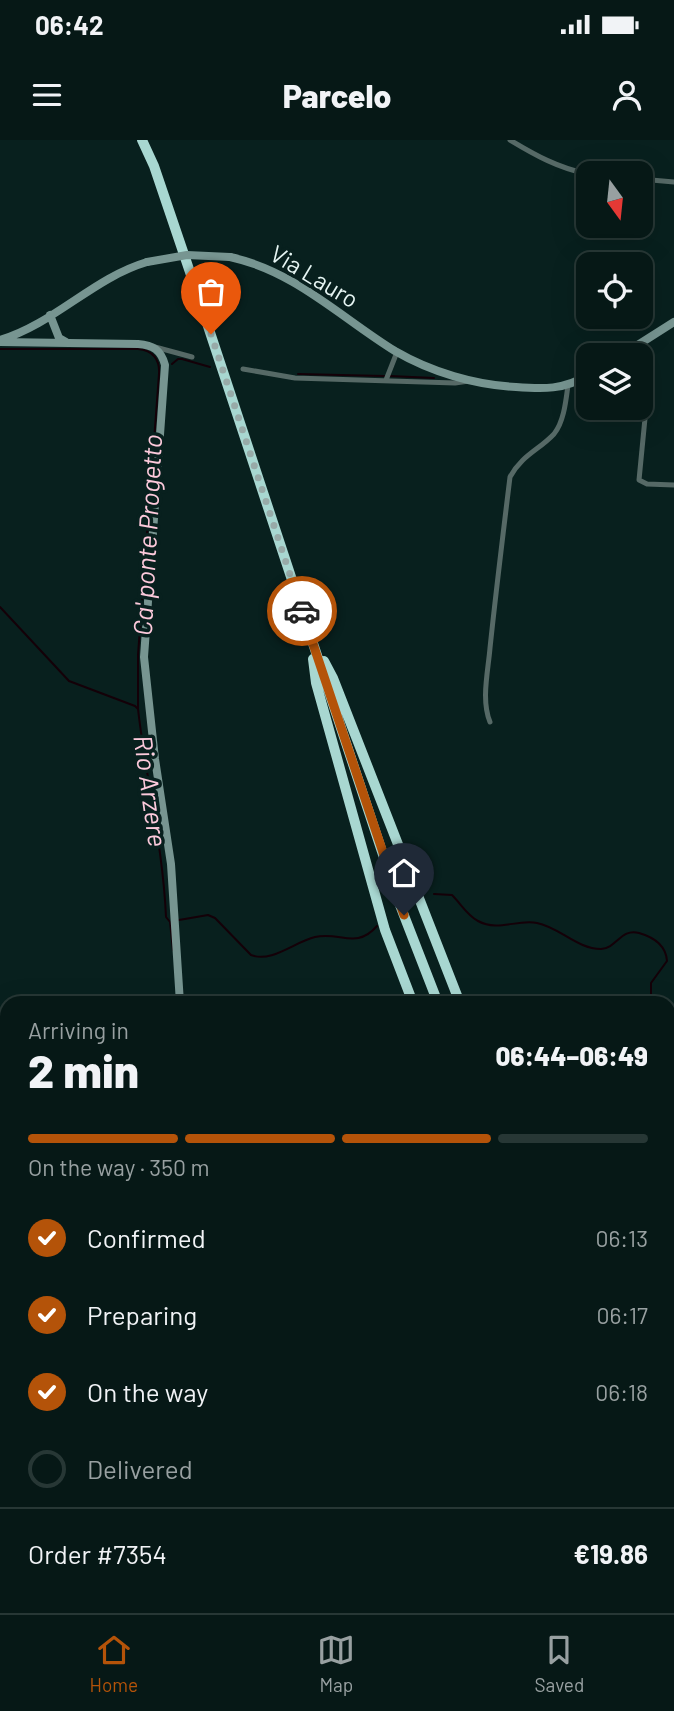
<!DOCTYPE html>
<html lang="en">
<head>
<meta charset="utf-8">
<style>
	body { margin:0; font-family:Barlow,sans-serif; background:#142523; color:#f1f3f6; height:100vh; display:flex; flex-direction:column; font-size:26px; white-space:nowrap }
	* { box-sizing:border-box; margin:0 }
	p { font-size:23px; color:#98a0a1 }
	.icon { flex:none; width:38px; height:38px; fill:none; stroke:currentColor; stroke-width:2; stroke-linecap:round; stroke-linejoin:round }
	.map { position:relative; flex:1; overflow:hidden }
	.drawer { position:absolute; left:0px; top:856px; width:676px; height:618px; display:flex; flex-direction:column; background:#061816; border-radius:21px 21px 0 0; box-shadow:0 7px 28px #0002,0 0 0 2px #273735 }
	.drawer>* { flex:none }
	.needle { width:46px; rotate:165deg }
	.tools { position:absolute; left:576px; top:21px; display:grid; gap:14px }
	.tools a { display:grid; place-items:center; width:77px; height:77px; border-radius:14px; background:#061816; box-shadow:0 7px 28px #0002,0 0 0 2px #273735; font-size:35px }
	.pin { position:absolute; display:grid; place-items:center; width:60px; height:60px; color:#fff; margin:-72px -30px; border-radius:50% 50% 50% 0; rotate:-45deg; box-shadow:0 0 7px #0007 }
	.pin .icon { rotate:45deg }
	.courier { position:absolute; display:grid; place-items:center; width:70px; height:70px; margin:-35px; border:5px solid #b45309; border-radius:50%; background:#fff; color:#222; box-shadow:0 2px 9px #0007 }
	.overview em { font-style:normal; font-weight:800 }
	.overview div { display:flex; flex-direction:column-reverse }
	.overview { display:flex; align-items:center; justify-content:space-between; height:119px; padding:0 28px }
	h1 { font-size:46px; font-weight:800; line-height:52px }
	.bar { display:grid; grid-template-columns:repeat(4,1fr); gap:10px 7px; align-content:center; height:84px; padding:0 28px }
	.bar i { height:9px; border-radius:5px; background:#273735 }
	.bar .selected { background:#b45309 }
	.bar p { grid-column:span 4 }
	.line { display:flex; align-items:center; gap:18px; padding:0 28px; border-top:2px solid #273735 }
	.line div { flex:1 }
	ol { padding:0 28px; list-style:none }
	li { display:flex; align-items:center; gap:21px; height:77px }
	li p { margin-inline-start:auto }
	li .icon { padding:7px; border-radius:50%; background:#b45309; color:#fff; stroke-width:4 }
	li:last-child { color:#98a0a1 }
	li i { width:38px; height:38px; border:4px solid #273735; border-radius:50% }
	.status { display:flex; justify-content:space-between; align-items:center; height:49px; padding:0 35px; background:#061816; direction:ltr }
	.status svg { height:19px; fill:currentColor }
	header { display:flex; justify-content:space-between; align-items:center; height:91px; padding:0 28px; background:#061816; font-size:32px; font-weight:800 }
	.tab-bar { display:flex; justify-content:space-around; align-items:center; height:98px; border-top:2px solid #273735; background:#061816; font-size:19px; color:#98a0a1 }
	.tab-bar a { display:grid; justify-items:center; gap:4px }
	.tab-bar .selected { color:#b45309 }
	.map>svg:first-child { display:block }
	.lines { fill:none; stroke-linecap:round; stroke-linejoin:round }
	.stream { stroke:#140008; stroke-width:2 }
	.street { stroke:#566966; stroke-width:5 }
	.secondary { stroke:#779591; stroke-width:8 }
	.highway { stroke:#a8d7d1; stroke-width:10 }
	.secondary-bridge { stroke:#779591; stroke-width:8 }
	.done { stroke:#98aaa8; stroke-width:7; stroke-dasharray:0 12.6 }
	.route { stroke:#b45309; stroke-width:9 }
	.labels { text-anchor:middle; stroke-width:7; stroke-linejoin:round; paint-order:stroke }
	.street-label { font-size:24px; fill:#e6f5f3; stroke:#08201e }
	.water-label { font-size:26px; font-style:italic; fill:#fdcadc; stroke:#08201e }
</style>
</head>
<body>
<div class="status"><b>06:42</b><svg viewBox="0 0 49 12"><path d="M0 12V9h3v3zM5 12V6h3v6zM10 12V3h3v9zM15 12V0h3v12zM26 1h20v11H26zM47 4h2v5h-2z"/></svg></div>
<header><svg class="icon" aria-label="menu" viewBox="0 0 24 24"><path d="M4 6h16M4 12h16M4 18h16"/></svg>Parcelo<svg class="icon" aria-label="person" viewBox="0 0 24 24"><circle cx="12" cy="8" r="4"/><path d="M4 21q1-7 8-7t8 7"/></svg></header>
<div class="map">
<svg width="674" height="1473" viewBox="0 0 674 1473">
	<rect width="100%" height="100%" fill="#08201e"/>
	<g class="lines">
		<path class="stream" d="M0,209H138C153,210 160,220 159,234L138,515V569
			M172,224L178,219H182L210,227
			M298,234L384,236
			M390,236L434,238
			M0,467L69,541L135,566L138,569C146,639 163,707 166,777L170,782L173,810
			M434,754L452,755C461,764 467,775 478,781C498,792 517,779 537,783C559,787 577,809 601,809C617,808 621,788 639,793C653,797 666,805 667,821L651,843V863
			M179,780L208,775L215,778L251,815C272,823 294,802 315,797C340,791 356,810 377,786
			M668,876L674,878
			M0,1191L7,1190
			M668,1465L674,1451
			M379,1466V1473
			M665,1473L668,1466"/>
		<path class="street" d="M510,0C535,15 558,28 588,34
			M640,39L674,42
			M155,207L192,217
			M640,225L648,232L649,237L639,340L647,344L674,345
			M243,229L295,238L455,243L469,241
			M386,240L397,212
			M490,582C481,560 488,532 490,508C496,451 503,394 510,337C522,315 539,310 554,294C564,282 566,260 568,245
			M0,921H7
			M668,938L674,937
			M612,1473L613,1466"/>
		<path class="secondary" d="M230,117C295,131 340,177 395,211C431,232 475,245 516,247C543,249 564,250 588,235
			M50,175L59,198L66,202
			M0,200C54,184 93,138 147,122
			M0,202L138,204C153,205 161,210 165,225L144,517L155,619L171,724L180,863
			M622,215L674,182
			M668,1125L674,1147
			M668,1436L674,1422
			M653,1473L656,1466"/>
		<path class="highway" d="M142,0L154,26L194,144L398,760L438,863
			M313,519L316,543L385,790L413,863
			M324,521L333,538L460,863
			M668,1282L674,1292"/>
		<path class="secondary-bridge" d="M147,122L187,115L230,117"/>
	</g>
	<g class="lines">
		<path class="done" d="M211,194L302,471"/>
		<path class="route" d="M302,471L404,775"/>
	</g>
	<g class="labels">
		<g class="street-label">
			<text transform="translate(314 137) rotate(31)" y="8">Via Lauro</text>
		</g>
		<g class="water-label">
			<text transform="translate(148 395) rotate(-87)" y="9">Ca' ponte Progetto</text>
			<text transform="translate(150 651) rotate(82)" y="9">Rio Arzere</text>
		</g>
	</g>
</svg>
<div class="tools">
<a><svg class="needle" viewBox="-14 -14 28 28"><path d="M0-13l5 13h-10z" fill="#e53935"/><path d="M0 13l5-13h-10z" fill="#98a0a1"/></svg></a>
<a><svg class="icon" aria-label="locate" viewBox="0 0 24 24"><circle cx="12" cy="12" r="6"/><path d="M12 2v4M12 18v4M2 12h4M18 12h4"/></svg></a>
<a><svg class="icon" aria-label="layers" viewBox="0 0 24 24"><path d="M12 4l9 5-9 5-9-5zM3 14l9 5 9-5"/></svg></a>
</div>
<div class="pin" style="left:211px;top:194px;background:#ea580c"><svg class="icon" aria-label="bag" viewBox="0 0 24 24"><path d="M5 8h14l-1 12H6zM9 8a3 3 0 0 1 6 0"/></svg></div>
<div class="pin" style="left:404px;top:775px;background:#1f2937"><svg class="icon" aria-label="home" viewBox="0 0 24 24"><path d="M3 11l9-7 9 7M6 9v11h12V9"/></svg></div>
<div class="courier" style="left:302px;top:471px"><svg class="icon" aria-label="car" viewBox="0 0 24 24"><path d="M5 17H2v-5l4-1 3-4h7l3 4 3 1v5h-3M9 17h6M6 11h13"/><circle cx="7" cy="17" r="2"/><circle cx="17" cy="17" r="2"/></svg></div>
<section class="drawer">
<div class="overview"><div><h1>2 min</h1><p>Arriving in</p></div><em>06:44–06:49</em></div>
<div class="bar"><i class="selected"></i><i class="selected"></i><i class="selected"></i><i></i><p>On the way · 350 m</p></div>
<ol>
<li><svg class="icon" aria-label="check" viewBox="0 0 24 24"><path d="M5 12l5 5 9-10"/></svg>Confirmed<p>06:13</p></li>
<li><svg class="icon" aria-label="check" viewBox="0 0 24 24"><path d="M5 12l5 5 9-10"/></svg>Preparing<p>06:17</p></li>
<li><svg class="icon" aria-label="check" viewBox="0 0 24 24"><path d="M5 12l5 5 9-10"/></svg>On the way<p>06:18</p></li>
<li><i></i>Delivered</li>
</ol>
<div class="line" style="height:91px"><div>Order #7354</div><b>€19.86</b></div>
</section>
</div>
<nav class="tab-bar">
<a class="selected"><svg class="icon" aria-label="home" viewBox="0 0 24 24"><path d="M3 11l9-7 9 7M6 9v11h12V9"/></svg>Home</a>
<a><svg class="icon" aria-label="map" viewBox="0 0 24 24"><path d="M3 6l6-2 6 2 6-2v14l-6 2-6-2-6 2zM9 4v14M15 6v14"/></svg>Map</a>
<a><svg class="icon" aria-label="saved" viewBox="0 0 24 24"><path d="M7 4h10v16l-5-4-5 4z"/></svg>Saved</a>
</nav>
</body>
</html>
